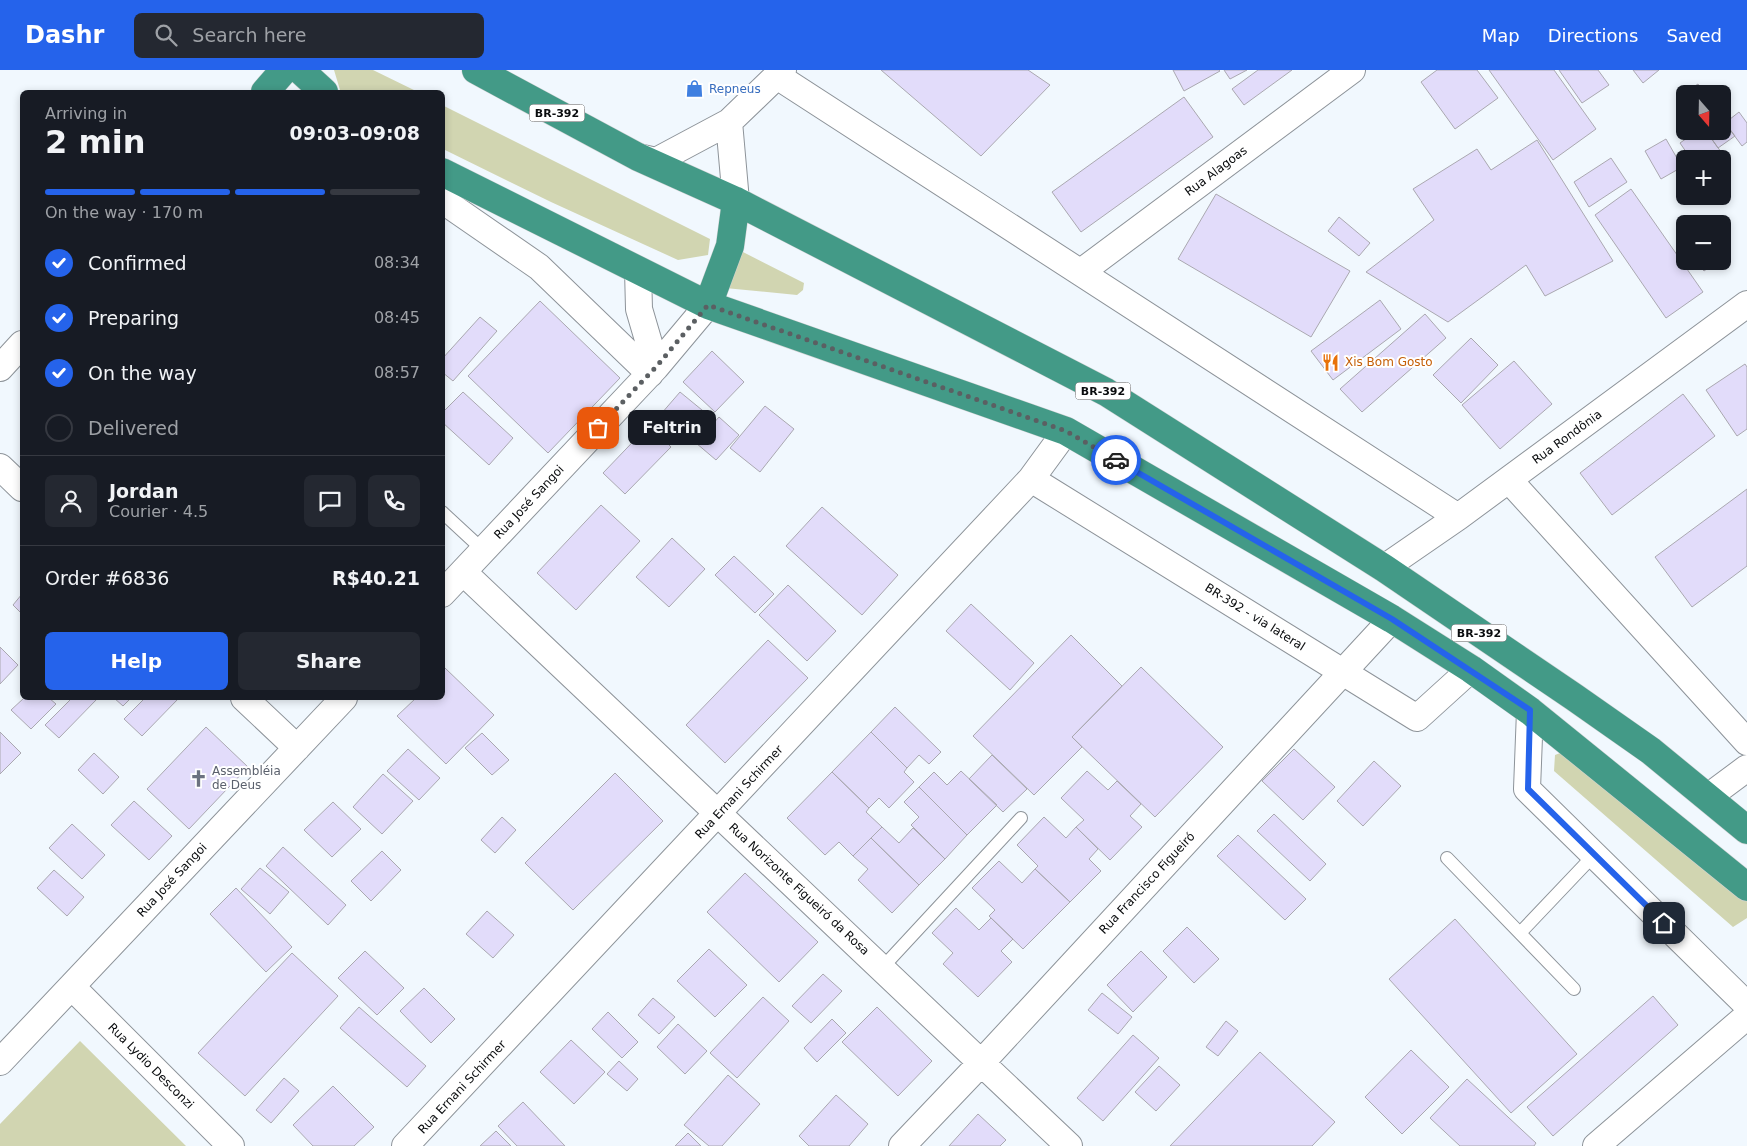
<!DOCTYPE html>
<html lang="en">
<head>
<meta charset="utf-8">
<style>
	body { margin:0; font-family:"DejaVu Sans",sans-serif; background:#242831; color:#f1f3f6; height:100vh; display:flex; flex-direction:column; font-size:19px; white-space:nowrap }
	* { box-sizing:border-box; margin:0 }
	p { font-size:16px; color:#9ea1a6 }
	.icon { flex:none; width:28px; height:28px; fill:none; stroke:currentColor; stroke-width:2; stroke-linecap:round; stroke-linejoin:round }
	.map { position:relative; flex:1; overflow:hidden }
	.details { position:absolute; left:20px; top:20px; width:425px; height:610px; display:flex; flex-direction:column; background:#171b24; border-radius:8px; box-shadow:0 2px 8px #0003 }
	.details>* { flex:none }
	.needle { width:32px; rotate:160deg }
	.tools { position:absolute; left:1676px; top:15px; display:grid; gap:10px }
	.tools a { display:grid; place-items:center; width:55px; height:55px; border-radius:8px; background:#171b24; box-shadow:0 2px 8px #0003; font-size:25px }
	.pin { position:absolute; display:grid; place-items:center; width:42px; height:42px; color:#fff; margin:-21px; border-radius:10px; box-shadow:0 2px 8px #0006 }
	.courier { position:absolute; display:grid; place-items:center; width:50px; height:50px; margin:-25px; border:4px solid #2563eb; border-radius:50%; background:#fff; color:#222; box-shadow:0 1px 6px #0007 }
	.bubble { position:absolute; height:35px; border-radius:8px; background:#171b24; box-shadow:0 2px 8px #0003; font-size:16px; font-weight:700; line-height:35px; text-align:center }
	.summary em { font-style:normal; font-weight:700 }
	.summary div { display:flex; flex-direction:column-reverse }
	.summary { display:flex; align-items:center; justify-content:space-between; height:85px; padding:0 25px }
	h1 { font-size:32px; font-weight:700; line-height:38px }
	.bar { display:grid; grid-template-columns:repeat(4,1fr); gap:8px 5px; align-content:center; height:60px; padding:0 25px }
	.bar i { height:6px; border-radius:4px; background:#363941 }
	.bar .selected { background:#2563eb }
	.bar p { grid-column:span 4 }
	.line { display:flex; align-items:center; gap:12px; padding:0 25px; border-top:1px solid #363941 }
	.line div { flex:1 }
	.round { display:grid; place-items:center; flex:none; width:52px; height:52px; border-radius:8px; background:#242831 }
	ol { padding:0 25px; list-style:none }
	li { display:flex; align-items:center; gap:15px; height:55px }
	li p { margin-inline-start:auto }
	li .icon { padding:5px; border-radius:50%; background:#2563eb; color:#fff; stroke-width:4 }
	li:last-child { color:#9ea1a6 }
	li i { width:28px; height:28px; border:2px solid #363941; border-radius:50% }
	.primary-button { display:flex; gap:10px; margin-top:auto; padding:10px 25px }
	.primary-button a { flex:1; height:58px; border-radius:8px; background:#2563eb; color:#fff; font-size:20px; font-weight:700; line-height:58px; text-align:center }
	.primary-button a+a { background:#242831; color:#f1f3f6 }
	header { display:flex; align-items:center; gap:30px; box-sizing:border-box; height:70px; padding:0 25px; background:#2563eb; color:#fff }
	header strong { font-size:24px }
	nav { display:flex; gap:28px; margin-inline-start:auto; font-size:18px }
	.search { width:350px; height:45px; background:#242831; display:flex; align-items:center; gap:12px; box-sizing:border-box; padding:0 18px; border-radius:8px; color:#9ea1a6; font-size:19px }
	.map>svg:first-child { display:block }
	.green { fill:#d1d5b1 }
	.building { fill:#e2dcfa; stroke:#aaa8b0 }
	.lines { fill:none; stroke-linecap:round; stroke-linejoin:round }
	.lane-casing { stroke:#8d9399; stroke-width:14 }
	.street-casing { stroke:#8d9399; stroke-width:28 }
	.highway-casing { stroke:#d3d3d4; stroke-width:29 }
	.lane { stroke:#fff; stroke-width:12 }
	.street { stroke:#fff; stroke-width:26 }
	.highway { stroke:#439a87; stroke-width:28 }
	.done { stroke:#5b5f62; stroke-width:5; stroke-dasharray:0 9 }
	.route { stroke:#2563eb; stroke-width:6 }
	.labels { text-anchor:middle; stroke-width:4; stroke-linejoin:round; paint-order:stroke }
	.shield { fill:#fff; stroke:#545556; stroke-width:1 }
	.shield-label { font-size:11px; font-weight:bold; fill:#0a0c0e }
	.shop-label { font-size:12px; fill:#366cbe; stroke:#fff; text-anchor:start }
	.street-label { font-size:12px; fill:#0a0c0e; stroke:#fff }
	.food-label { font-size:12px; fill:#c56008; stroke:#fff; text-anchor:start }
	.worship-label { font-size:12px; fill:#5b616d; stroke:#fff; text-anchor:start }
</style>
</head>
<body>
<header>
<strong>Dashr</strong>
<div class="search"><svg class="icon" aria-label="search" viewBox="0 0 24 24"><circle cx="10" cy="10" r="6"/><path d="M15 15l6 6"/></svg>Search here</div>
<nav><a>Map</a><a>Directions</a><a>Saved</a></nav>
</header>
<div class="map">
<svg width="1747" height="1076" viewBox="0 0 1747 1076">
	<rect width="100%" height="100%" fill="#f1f8fe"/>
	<path class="green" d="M334,0H373L418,22H344L340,20Z
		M442,35L710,169L708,185L678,190L551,132L443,79Z
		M739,180L804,213L803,220L797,225L725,218Z
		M1568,680L1747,828V848L1733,857L1554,701L1555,685Z
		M80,971L186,1076H0V1054Z"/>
	<path class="building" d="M881,0H1028L1050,15L981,86Z
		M1173,0H1219L1220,1L1184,21Z
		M1224,0H1247L1230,9Z
		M1258,0H1292L1244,35L1232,19Z
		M1437,0H1477L1498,28L1455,59L1421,12Z
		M1489,0H1554L1596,59L1553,90Z
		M1559,0H1598L1609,15L1582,33Z
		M1633,0H1659L1643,13Z
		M1698,14L1705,24H1685V37L1678,27Z
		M1184,27L1213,67L1081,162L1052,122Z
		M1739,42L1747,53V72L1742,76L1725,53Z
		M1722,49L1735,66L1718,78L1706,61H1722Z
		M1697,61H1706L1729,93L1722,98V89H1691L1680,73Z
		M1666,69L1682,97L1661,109L1645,81Z
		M1537,70L1613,191L1545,226L1526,195L1448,252L1366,202L1434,150L1413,119L1477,79L1491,100Z
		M1611,88L1627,112L1589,137L1574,112Z
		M1631,119L1703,222L1666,248L1595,145Z
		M1216,124L1350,201L1311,267L1178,189Z
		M1339,147L1370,173L1359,186L1328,161Z
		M1696,191H1718L1704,201Z
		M1380,230L1401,259L1333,310L1311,281Z
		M540,231L620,308L548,383L468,306Z
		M1425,244L1446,268L1362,342L1340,319Z
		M480,247L497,261L453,311L442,302V289Z
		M1471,268L1498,295L1461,333L1433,305Z
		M712,281L744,312L715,342L683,312Z
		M1514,291L1552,334L1500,379L1462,335Z
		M1745,294L1747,297V359L1737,366L1706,320Z
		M463,322L513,368L489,395L442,352V343Z
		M680,322L713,349L694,372L661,344Z
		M1683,324L1715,366L1612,445L1580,403Z
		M765,336L794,359L760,402L730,378Z
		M719,347L739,365L716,390L696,373Z
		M649,355L671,377L625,424L603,403Z
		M1747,419V496L1692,537L1655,487Z
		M601,435L640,471L576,540L537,503Z
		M822,437L898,505L862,545L786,476Z
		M672,468L705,499L669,537L636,507Z
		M734,486L774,524L755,543L715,505Z
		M788,515L836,561L807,591L759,545Z
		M22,524V544L13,535Z
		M971,534L1034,593L1010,620L946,561Z
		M1071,565L1122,616L1072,667L1082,677L1034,725L973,666Z
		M768,570L808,608L725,693L686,655Z
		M0,577L18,595L0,614Z
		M1141,597L1223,677L1155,747L1072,667Z
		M445,598L494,645L446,694L397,646L416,628H442V600Z
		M24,628H49L56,634L31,659L11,640Z
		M72,628H98L59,668L45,655Z
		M114,628H131L123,636Z
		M145,628H179L142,666L124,649Z
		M895,637L941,682L929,694L919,685L907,698L871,662Z
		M206,657L248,697L189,759L147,719Z
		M0,662L21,683L0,704Z
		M871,662L907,698L904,702L914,712L889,738L879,728L869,738L832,702Z
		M482,663L509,690L492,705L465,678Z
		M408,679L440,708L419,730L387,701Z
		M1294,679L1335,717L1303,750L1262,711Z
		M94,683L119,707L103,724L78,700Z
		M992,685L1027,719L1003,742L969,709Z
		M1374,691L1401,716L1363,756L1337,731Z
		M961,701L997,735L967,765L919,717L934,702L947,715Z
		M1087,701L1108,720L1117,711L1141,734L1130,746L1142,757L1110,790L1076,757L1084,750L1061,728Z
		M832,702L869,738L866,742L882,757L853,786L839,772L825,785L787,748Z
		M615,703L663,751L573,840L525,793Z
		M383,704L413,731L382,764L353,737Z
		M919,717L967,765L945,789L911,755L919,747L904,732Z
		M134,731L172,766L149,790L111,755Z
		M333,732L361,759L332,787L304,760Z
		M1274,744L1326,794L1310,811L1257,761Z
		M502,747L516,760L495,783L481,770Z
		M1044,747L1066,768L1076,757L1098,779L1089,789L1101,801L1070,832L1035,799L1038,796L1017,775Z
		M72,754L105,785L82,809L49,778Z
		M882,757L899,773L913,758L945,789L919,815L871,768Z
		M1238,765L1306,829L1285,850L1217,786Z
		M871,768L919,815L892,843L858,810L868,799L853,786Z
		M283,777L346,835L328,855L266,796Z
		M382,781L401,800L371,831L351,811Z
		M999,791L1022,813L1035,799L1070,832L1023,879L989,846L995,840L972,818Z
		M260,798L289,822L270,844L241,819Z
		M54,800L84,827L67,846L37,818Z
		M745,803L818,872L779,912L707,842Z
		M236,818L292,877L266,902L210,844Z
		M956,838L979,860L991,848L1013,869L1001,881L1012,892L978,927L943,894L953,883L932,863Z
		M487,841L514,865L493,888L466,864Z
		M1455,849L1577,984L1511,1043L1389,909Z
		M1187,857L1219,889L1194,913L1163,881Z
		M709,879L747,915L715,947L677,911Z
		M365,881L404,918L377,945L338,908Z
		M1141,881L1167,907L1133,942L1107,915Z
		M292,883L338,926L245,1026L198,983Z
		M823,904L842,921L811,953L792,936Z
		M424,918L455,949L431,973L400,941Z
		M1102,923L1132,947L1118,964L1088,940Z
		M1653,926L1678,955L1553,1066L1527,1037Z
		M763,927L789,951L737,1008L710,983Z
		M653,928L675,947L659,964L638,945Z
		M359,937L426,996L407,1017L340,958Z
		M877,937L932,991L898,1026L842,972Z
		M608,942L638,972L622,988L592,959Z
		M832,949L846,963L817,992L804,978Z
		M1226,951L1238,961L1218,986L1206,977Z
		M678,954L707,981L685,1004L657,977Z
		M1133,965L1159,988L1103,1051L1077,1028Z
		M571,970L605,1002L574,1034L540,1002Z
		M1411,980L1449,1017L1402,1064L1365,1027Z
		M1260,982L1335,1052L1312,1076H1170Z
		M619,991L638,1009L627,1021L607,1004Z
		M1159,996L1180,1015L1156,1041L1135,1022Z
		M728,1005L760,1034L722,1076H709L684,1055Z
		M284,1008L299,1021L271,1053L256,1040Z
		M1467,1009L1536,1073L1534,1076H1460L1430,1048Z
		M333,1016L374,1057L354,1076H313L293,1055Z
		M836,1025L868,1054L849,1076H809L799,1066Z
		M523,1032L565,1076H517L498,1056Z
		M978,1044L1006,1070L1000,1076H949Z
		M496,1061L511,1076H480Z
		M688,1063L701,1076H675Z"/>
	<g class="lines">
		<defs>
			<path id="lane" d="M442,442L483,480
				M1447,788L1574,919
				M1520,863L1595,784
				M882,898L1021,748"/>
			<path id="street" d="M777,6L1458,447
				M729,52L736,131
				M638,87L656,91L729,52L783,0
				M442,130L539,197L650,304
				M638,200L639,239L656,297
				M1081,202L1352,0
				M0,298L22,274
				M0,397L22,418
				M1031,409L1417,648L1471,599
				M1509,410L1747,672
				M1384,498L1458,447L1747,234
				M463,502L1069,1076
				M442,524L656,297L708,235
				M244,628L297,678
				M1530,641L1527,719L1747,935
				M1708,727L1747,698
				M72,917L231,1076
				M0,992L344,628
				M405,1076L1031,409L1066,361
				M902,1076L982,992L1392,549
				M1596,1076L1747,946"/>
			<path id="highway" d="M300,0L324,22
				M476,0L638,87L736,131L1106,322L1384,498L1574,627L1651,681L1747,760
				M265,22L284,0
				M442,102L708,235L1066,361L1392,549L1471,599L1530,641L1747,817
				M708,235L730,176L736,131"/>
		</defs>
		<use href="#lane" class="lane-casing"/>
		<use href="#street" class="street-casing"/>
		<use href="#highway" class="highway-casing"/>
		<use href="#lane" class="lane"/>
		<use href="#street" class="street"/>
		<use href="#highway" class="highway"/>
	</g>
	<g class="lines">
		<path class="done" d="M598,358L656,297L708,235L1066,361L1116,390"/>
		<path class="route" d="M1116,390L1392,549L1530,640L1528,719L1664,853"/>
	</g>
	<defs>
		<symbol id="shop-bare" viewBox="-9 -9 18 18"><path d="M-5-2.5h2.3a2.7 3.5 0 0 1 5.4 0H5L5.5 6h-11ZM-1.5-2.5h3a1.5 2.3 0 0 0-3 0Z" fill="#3f7fe0" stroke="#fff" stroke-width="2.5" paint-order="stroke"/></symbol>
		<symbol id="restaurant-bare" viewBox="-9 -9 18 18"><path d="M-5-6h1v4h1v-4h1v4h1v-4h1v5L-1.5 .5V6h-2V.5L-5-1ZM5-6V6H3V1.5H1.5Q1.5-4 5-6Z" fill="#e8710a" stroke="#fff" stroke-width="2.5" paint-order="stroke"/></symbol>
		<symbol id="church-bare" viewBox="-9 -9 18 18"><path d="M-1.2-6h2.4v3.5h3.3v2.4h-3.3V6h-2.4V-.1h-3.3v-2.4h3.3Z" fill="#6b7280" stroke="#fff" stroke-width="2.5" paint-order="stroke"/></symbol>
	</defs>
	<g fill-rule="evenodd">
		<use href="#shop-bare" x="682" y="6" width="25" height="25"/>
		<use href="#restaurant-bare" x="1318" y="280" width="25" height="25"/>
		<use href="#church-bare" x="186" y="696" width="25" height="25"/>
	</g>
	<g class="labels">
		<g class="shield">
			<rect x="529.5" y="34.5" width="55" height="17" rx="4"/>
			<rect x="1075.5" y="312.5" width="55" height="17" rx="4"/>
			<rect x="1451.5" y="554.5" width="55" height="17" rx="4"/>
		</g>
		<g class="shield-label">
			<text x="557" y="47">BR-392</text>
			<text x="1103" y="325">BR-392</text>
			<text x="1479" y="567">BR-392</text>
		</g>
		<g class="shop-label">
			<text x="709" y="23">Repneus</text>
		</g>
		<g class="street-label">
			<text transform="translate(1216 101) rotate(-37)" y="4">Rua Alagoas</text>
			<text transform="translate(1567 367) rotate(-36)" y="4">Rua Rondônia</text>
			<text transform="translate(529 432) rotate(-47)" y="4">Rua José Sangoi</text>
			<text transform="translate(1255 547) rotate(32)" y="4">BR-392 - via lateral</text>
			<text transform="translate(739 722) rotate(-47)" y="4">Rua Ernani Schirmer</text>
			<text transform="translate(172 810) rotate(-47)" y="4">Rua José Sangoi</text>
			<text transform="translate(1147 813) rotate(-47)" y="4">Rua Francisco Figueiró</text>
			<text transform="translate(799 819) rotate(43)" y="4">Rua Norizonte Figueiró da Rosa</text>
			<text transform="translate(151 996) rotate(45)" y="4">Rua Lydio Desconzi</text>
			<text transform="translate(462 1017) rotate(-47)" y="4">Rua Ernani Schirmer</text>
		</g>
		<g class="food-label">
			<text x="1345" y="296">Xis Bom Gosto</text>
		</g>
		<g class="worship-label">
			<text x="212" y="705">Assembléia<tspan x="212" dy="14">de Deus</tspan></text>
		</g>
	</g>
</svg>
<div class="tools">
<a><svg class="needle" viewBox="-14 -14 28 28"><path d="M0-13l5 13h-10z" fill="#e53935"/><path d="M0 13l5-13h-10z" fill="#9ea1a6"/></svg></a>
<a>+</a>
<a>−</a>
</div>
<div class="pin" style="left:598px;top:358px;background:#ea580c"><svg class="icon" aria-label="bag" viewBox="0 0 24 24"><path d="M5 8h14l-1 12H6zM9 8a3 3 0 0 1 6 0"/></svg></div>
<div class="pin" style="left:1664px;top:853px;background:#1f2937"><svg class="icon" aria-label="home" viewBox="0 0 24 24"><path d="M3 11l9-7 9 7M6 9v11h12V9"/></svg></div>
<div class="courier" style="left:1116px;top:390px"><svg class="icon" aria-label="car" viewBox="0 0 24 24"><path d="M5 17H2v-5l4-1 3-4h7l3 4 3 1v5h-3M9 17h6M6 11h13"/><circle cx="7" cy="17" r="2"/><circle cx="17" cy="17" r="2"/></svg></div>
<div class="bubble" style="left:628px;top:340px;width:88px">Feltrin</div>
<section class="details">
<div class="summary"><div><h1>2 min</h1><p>Arriving in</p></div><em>09:03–09:08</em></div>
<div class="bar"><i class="selected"></i><i class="selected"></i><i class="selected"></i><i></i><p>On the way · 170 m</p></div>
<ol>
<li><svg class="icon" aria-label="check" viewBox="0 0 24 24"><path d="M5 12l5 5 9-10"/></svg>Confirmed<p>08:34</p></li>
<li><svg class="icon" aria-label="check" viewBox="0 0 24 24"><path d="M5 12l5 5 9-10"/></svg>Preparing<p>08:45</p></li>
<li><svg class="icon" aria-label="check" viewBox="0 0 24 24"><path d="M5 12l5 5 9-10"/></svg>On the way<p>08:57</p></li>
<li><i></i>Delivered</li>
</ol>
<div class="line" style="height:90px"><a class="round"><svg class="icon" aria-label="person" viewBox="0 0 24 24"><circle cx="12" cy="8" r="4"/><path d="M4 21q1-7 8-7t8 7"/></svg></a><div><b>Jordan</b><p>Courier · 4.5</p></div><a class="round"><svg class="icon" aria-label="chat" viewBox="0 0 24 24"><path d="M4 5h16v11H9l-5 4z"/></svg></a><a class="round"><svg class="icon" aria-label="phone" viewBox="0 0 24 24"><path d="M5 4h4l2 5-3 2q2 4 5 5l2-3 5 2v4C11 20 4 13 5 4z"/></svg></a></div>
<div class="line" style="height:65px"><div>Order #6836</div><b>R$40.21</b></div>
<div class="primary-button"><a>Help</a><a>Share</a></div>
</section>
</div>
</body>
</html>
